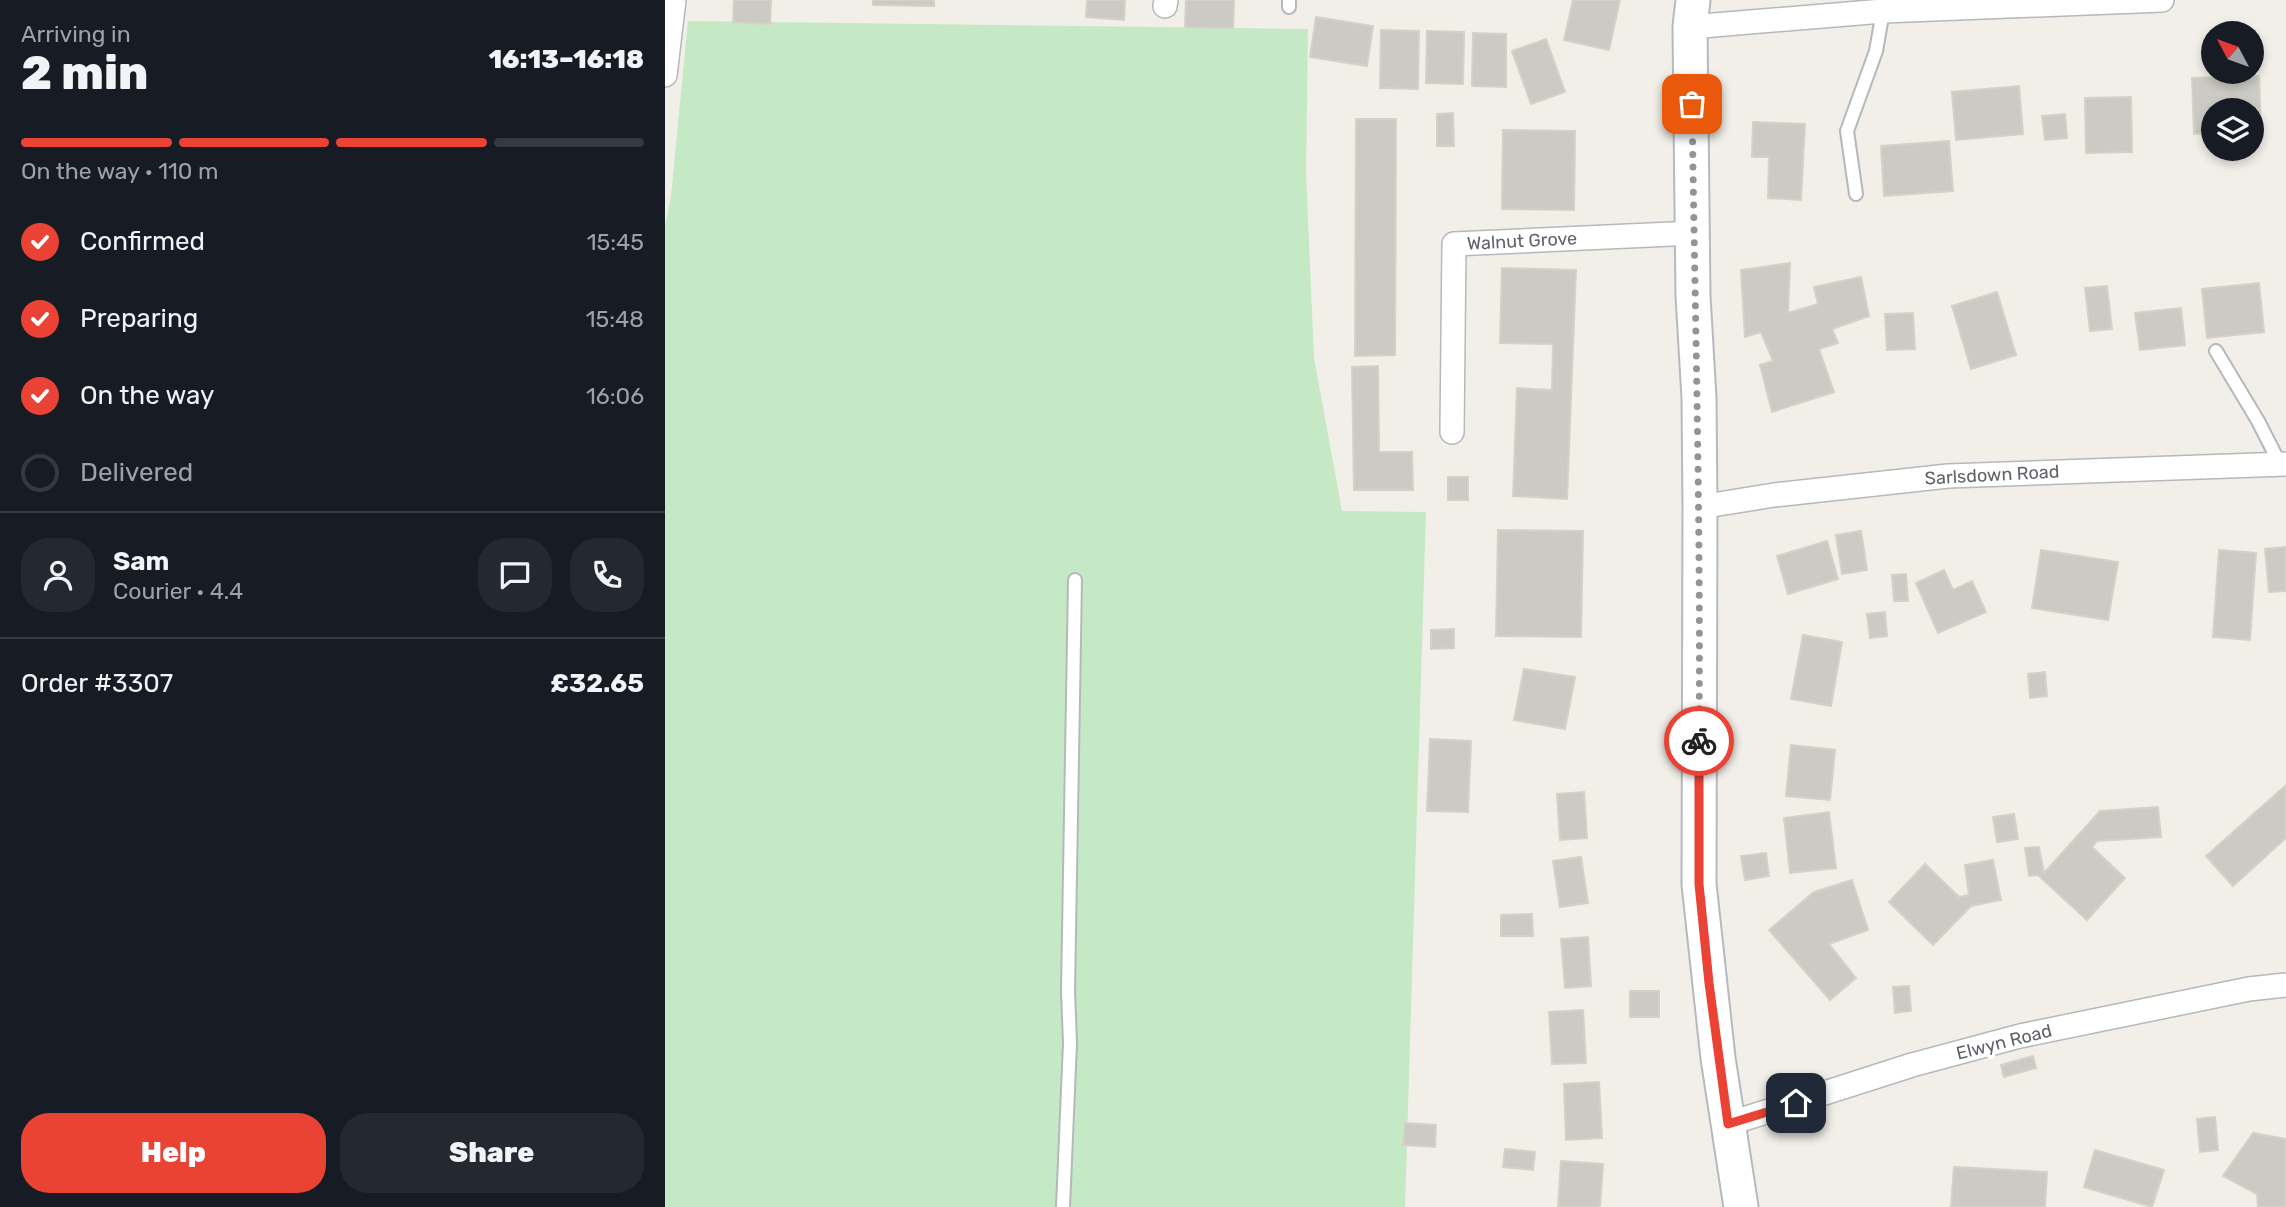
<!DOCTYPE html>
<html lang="en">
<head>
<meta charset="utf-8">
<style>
	body { margin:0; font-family:Rubik,sans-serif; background:#242831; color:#f1f3f6; height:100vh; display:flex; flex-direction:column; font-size:26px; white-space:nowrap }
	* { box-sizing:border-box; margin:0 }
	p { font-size:23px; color:#9ea1a6 }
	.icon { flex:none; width:38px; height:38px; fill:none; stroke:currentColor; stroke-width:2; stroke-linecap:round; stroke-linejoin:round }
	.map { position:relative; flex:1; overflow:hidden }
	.drawer { display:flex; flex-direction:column; background:#171b24; width:665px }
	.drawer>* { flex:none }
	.needle { width:46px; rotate:311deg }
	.fabs { position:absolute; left:1536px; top:21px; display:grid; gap:14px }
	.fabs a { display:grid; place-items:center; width:63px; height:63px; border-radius:50%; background:#171b24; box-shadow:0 4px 10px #0003; font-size:35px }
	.pin { position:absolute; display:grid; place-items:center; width:60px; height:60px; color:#fff; margin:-30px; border-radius:14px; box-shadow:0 4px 10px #0006 }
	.courier { position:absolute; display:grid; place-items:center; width:70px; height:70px; margin:-35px; border:5px solid #ea4335; border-radius:50%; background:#fff; color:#222; box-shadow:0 2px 9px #0007 }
	.overview em { font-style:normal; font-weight:800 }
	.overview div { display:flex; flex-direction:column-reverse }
	.overview { display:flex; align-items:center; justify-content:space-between; height:119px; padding:0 21px }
	h1 { font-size:46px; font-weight:800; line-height:52px }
	.bar { display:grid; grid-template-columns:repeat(4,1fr); gap:10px 7px; align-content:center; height:84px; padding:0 21px }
	.bar i { height:9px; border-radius:5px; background:#363941 }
	.bar .selected { background:#ea4335 }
	.bar p { grid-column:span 4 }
	.line { display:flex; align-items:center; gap:18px; padding:0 21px; border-top:2px solid #363941 }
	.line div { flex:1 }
	.round { display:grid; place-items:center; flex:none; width:74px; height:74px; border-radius:28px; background:#242831 }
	ol { padding:0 21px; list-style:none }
	li { display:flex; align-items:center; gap:21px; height:77px }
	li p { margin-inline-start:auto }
	li .icon { padding:7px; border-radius:50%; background:#ea4335; color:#fff; stroke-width:4 }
	li:last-child { color:#9ea1a6 }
	li i { width:38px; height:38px; border:4px solid #363941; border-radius:50% }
	.cta { display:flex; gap:14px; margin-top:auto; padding:14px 21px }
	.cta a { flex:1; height:80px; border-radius:28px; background:#ea4335; color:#fff; font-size:28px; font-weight:800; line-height:80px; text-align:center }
	.cta a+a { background:#242831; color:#f1f3f6 }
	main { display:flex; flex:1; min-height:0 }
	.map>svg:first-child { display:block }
	.green { fill:#c5e8c5 }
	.building { fill:#cccac5; stroke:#d6d1c6; stroke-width:2 }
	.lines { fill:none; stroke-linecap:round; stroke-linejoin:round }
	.lane-casing { stroke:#b5b8bc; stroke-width:16 }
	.street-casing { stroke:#b5b8bc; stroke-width:26 }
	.secondary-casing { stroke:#b6babf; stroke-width:37 }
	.lane { stroke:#fff; stroke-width:12 }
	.street { stroke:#fff; stroke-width:23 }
	.secondary { stroke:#fff; stroke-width:33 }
	.done { stroke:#929495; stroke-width:7; stroke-dasharray:0 12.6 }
	.route { stroke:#ea4335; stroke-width:9 }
	.labels { text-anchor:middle; stroke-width:7; stroke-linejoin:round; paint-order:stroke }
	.street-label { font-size:18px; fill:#5f6368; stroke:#fff }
</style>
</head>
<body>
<main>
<section class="drawer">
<div class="overview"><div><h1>2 min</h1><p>Arriving in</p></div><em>16:13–16:18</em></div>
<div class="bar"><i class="selected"></i><i class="selected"></i><i class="selected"></i><i></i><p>On the way · 110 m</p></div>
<ol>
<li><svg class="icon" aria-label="check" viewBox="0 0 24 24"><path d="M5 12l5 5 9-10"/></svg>Confirmed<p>15:45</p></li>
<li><svg class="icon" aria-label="check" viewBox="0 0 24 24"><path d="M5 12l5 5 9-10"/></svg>Preparing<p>15:48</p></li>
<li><svg class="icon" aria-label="check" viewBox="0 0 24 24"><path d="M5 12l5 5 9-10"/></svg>On the way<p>16:06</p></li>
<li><i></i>Delivered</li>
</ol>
<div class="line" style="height:126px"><a class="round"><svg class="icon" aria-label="person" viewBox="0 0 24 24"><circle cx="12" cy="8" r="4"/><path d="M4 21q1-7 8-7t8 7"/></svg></a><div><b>Sam</b><p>Courier · 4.4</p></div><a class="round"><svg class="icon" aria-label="chat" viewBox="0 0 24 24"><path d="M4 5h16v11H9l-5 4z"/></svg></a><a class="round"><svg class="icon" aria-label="phone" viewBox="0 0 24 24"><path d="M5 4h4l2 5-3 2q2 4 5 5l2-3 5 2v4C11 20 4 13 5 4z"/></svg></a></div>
<div class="line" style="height:91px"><div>Order #3307</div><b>£32.65</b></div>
<div class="cta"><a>Help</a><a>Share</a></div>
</section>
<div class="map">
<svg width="1621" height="1207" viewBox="0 0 1621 1207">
	<rect width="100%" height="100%" fill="#f1efe8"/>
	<path class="green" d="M23,21L643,29L641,173L649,358L677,511L761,512L740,1207H0V226L6,196Z"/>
	<path class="building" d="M69,0H106L105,24L68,22Z
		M208,0H269V6L208,5Z
		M422,0H460L459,20L421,17Z
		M521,0H569L568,28L520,27Z
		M908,0H955L944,50L899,40Z
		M651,17L708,26L702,66L645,57Z
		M716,30L754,31L753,89L715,88Z
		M762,31L799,32L798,84L761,83Z
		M808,33L841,34V87L807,86Z
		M881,39L900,92L866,104L847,51Z
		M1594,76L1596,131H1587V110H1549V133L1529,134L1527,78Z
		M1354,86L1358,134L1291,140L1287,92Z
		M1466,97L1467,152L1421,153L1420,98Z
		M788,113L789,146H772V114Z
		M1400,114L1402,138L1380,140L1377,116Z
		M691,119H731L730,355L690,356Z
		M1088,122L1140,124L1136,200L1103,198L1104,157H1087Z
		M838,130L910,131L909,210L837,209Z
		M1284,141L1288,191L1219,196L1216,146Z
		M1125,263L1123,313L1153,304L1149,287L1196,277L1204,316L1167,329L1173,343L1154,349L1169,392L1107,412L1095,365L1108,361L1096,332L1080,337L1076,270Z
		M837,268L911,270L902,499L848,496L852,388L887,390L888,344L835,343Z
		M1594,283L1599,332L1542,338L1537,289Z
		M1442,286L1447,329L1425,331L1420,288Z
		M1332,292L1351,355L1306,369L1287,306Z
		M1516,308L1520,345L1475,350L1470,313Z
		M1248,313L1250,349L1222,350L1220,314Z
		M713,366L714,452H747L748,490H689L687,367Z
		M783,477H803V500H783Z
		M833,530L918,531L916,637L831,636Z
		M1196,531L1202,570L1177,574L1171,535Z
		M1162,541L1173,579L1123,594L1112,556Z
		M1621,547V591L1604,592L1600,549Z
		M1376,550L1453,562L1443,620L1367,608Z
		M1554,550L1591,553L1585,640L1548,637Z
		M1279,570L1288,590L1307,581L1321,612L1273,633L1251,583Z
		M1241,574L1243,601H1229L1227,575Z
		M1220,612L1222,636L1205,638L1202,614Z
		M789,629V648L766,649V630Z
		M1138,635L1177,642L1166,706L1126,699Z
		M859,669L910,677L900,729L849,720Z
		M1380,672L1382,696L1365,698L1363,674Z
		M765,739L806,741L803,812L762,811Z
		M1126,745L1170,750L1165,800L1121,796Z
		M1621,785V838L1568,886L1541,856Z
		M919,792L922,838L895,840L892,794Z
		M1493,807L1496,837L1432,841L1427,847L1460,878L1422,920L1373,875L1364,876L1360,848L1374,847L1379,873L1435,811Z
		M1164,812L1171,868L1125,873L1119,818Z
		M1349,814L1353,839L1332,842L1328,817Z
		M1101,853L1104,876L1080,880L1076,856Z
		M916,857L923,903L895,907L888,861Z
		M1328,860L1336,900L1306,906L1268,945L1224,902L1260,864L1294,897L1304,895L1300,865Z
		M1187,880L1203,930L1164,944L1191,978L1165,1000L1104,930L1149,892Z
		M867,914L868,936H836V915Z
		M923,937L926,986L900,988L896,939Z
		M1244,986L1246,1011L1230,1013L1228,987Z
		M965,991H994V1017H965Z
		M918,1010L921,1063L887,1064L884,1012Z
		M1368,1056L1371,1068L1339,1077L1336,1065Z
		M934,1082L937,1138L901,1140L899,1084Z
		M1550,1117L1553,1150L1535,1152L1532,1119Z
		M740,1123L771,1125L770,1147L738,1145Z
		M1588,1133L1621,1139V1207H1593L1592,1194L1558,1176Z
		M840,1149L870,1152L868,1170L838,1167Z
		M1430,1150L1499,1170L1487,1207L1419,1187Z
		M896,1161L938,1164L935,1207H893Z
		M1289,1167L1382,1172L1380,1207H1286Z"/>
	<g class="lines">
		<defs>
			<path id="lane" d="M624,7V0
				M1191,194L1182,131L1211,51L1218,11
				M1551,351L1593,421L1615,464
				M398,1207L405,1043L403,991L410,580"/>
			<path id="street" d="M500,6L501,0
				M1025,27L1218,11L1497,0
				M0,75L9,0
				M787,432L789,244L1029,233
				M1035,507L1109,495L1283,476L1621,464
				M1063,1124L1247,1065L1355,1036L1584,989L1621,985"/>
			<path id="secondary" d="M1028,0L1025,27L1028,296L1034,398L1035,507L1034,884L1053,1058L1076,1207"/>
		</defs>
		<use href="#lane" class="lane-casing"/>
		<use href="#street" class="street-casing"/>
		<use href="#secondary" class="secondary-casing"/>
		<use href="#lane" class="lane"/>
		<use href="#street" class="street"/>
		<use href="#secondary" class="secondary"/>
	</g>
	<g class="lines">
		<path class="done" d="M1027,104C1030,317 1036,529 1034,741"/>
		<path class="route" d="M1034,741V884L1044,983L1063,1124L1131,1103"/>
	</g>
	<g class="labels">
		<g class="street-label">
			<text transform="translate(857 241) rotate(-3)" y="6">Walnut Grove</text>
			<text transform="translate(1327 475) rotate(-3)" y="6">Sarlsdown Road</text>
			<text transform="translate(1339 1042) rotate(-14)" y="6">Elwyn Road</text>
		</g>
	</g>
</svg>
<div class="fabs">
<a><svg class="needle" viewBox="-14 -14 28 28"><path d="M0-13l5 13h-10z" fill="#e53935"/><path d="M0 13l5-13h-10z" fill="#9ea1a6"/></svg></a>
<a><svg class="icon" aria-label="layers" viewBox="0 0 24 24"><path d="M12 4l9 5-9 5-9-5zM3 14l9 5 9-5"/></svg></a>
</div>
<div class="pin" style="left:1027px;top:104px;background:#ea580c"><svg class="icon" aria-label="bag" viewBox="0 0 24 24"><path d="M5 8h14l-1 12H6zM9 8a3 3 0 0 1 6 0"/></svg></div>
<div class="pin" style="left:1131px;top:1103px;background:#1f2937"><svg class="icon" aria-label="home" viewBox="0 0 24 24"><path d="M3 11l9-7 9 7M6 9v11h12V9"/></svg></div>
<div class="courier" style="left:1034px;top:741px"><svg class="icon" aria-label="bike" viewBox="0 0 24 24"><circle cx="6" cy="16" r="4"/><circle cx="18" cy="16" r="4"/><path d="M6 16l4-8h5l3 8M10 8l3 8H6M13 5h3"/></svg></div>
</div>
</main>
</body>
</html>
